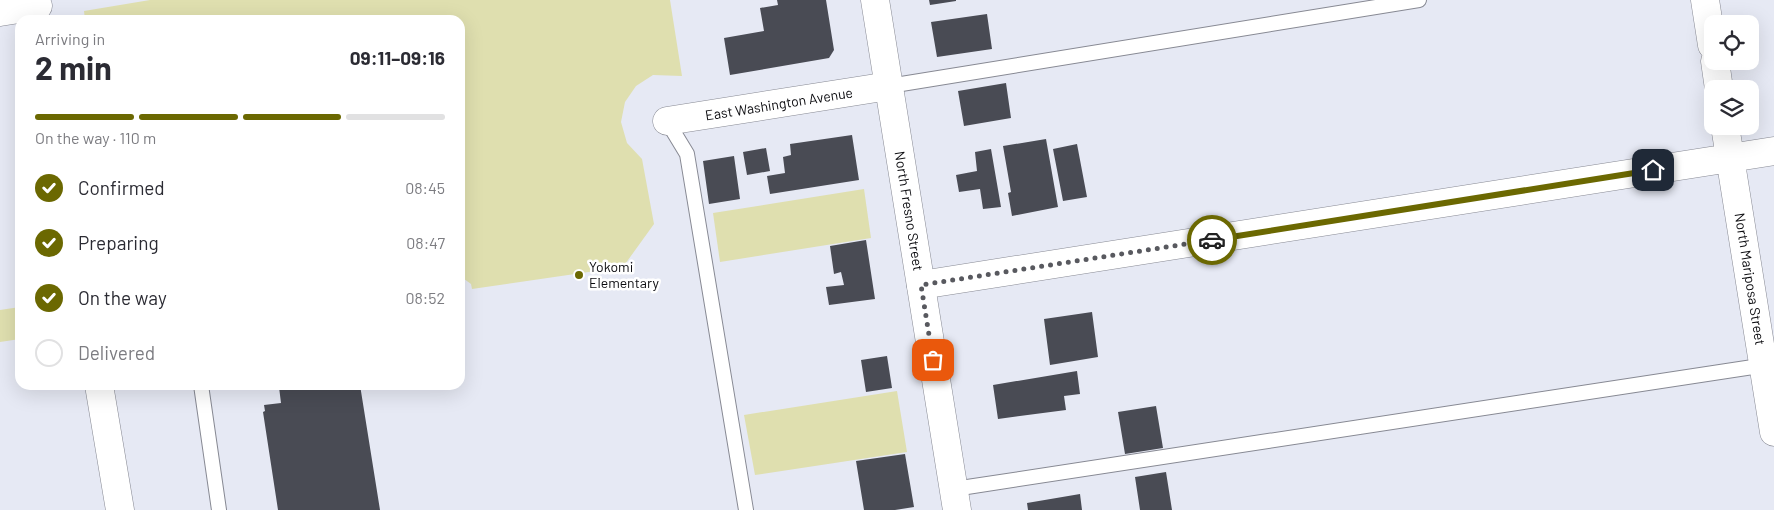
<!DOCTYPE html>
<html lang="en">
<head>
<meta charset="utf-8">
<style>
	body { margin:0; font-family:Barlow,sans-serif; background:#f7f7f7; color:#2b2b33; height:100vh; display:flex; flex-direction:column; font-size:19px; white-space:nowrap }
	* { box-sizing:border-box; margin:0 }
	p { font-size:16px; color:#7c7c81 }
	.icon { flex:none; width:28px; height:28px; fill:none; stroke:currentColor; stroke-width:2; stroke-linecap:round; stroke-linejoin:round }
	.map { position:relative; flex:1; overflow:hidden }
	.drawer { position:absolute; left:15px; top:15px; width:450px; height:375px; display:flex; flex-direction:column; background:#fff; border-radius:15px; box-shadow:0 5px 20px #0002 }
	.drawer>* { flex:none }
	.buttons { position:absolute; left:1704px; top:15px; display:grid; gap:10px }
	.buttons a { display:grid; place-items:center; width:55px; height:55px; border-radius:10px; background:#fff; box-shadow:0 5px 20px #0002; font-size:25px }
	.pin { position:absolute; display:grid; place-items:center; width:42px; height:42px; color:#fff; margin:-21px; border-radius:10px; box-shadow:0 2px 8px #0006 }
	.courier { position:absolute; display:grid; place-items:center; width:50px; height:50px; margin:-25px; border:4px solid #6b6801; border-radius:50%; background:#fff; color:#222; box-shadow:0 1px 6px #0007 }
	.summary em { font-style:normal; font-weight:700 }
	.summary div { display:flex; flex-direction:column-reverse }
	.summary { display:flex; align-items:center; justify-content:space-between; height:85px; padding:0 20px }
	h1 { font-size:32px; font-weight:700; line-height:38px }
	.bar { display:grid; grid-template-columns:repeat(4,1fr); gap:8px 5px; align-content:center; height:60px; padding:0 20px }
	.bar i { height:6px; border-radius:4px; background:#e1e1e2 }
	.bar .on { background:#6b6801 }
	.bar p { grid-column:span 4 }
	ol { padding:0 20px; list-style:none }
	li { display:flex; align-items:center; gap:15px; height:55px }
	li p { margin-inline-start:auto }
	li .icon { padding:5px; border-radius:50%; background:#6b6801; color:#fff; stroke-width:4 }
	li:last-child { color:#7c7c81 }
	li i { width:28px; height:28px; border:2px solid #e1e1e2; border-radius:50% }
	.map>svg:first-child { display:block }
	.green { fill:#dfdfaf }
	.building { fill:#494b54 }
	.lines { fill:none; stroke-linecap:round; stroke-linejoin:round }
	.lane-casing { stroke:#878993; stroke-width:16 }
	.street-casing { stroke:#878993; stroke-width:29 }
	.secondary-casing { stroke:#878993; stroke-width:29 }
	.lane { stroke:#fff; stroke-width:14 }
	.street { stroke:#fff; stroke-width:28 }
	.secondary { stroke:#fff; stroke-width:28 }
	.done { stroke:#58595f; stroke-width:5; stroke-dasharray:0 9 }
	.route { stroke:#6b6801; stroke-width:6 }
	.poi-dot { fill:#6b6801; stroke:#fff; stroke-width:2 }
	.labels { text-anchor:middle; stroke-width:5; stroke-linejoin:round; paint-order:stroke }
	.street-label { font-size:14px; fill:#0b0b0f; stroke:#fff }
	.poi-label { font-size:14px; fill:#0b0b0f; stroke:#fff; text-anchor:start }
</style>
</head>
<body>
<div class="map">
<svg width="1774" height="510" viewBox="0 0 1774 510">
	<rect width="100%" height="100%" fill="#e6e9f4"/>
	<path class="green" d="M150,0H670L682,76L653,75L636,86L625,102L621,122L627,143L642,159L654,224L623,267L472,289L471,284L460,276V20H85L84,11Z
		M864,189L871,238L720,262L713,213Z
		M20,307V339L0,342V310Z
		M897,391L907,452L755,475L744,415Z"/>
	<path class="building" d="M777,0H826L834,50L829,58L730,75L724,38L764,31L760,8L778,5Z
		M929,0H956V1L930,5Z
		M987,14L992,49L937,57L931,22Z
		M1006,83L1011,118L964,126L958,91Z
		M852,135L859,180L770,194L767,176L785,173L783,157L791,155L790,144Z
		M1046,139L1058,207L1012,216L1008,193L1011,192L1003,146Z
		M1077,144L1087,197L1063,201L1053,149Z
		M766,148L770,171L747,175L743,152Z
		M991,149L1001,207L983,209L980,189L959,192L956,175L977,171L975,152Z
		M734,156L740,199L709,204L703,161Z
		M866,240L875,299L829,305L826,287L844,285L841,272L834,274L830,246Z
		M1092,312L1098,357L1050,365L1044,319Z
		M887,356L892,388L866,392L861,360Z
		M1077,371L1080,394L1064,396L1066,410L998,419L993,385Z
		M289,385H360L380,510H278L263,412L265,411L264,405L281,403L279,387Z
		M1156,406L1163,448L1125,454L1118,412Z
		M905,454L914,507L895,510H864L856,461Z
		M1166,472L1172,510H1140L1135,477Z
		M1080,494L1082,510H1028L1027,503Z"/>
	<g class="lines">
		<defs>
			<path id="lane" d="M889,86L1419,0
				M667,121L687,154L746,510
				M201,385L219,510
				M954,489L1766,365"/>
			<path id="street" d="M1705,0L1712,45
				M0,12L38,6
				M1715,61L1719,89
				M667,121L889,86
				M1725,126L1774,432
				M921,285L1774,151
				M99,385L120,510"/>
			<path id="secondary" d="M875,0L957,510"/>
		</defs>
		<use href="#lane" class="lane-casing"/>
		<use href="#street" class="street-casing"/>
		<use href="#secondary" class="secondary-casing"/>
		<use href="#lane" class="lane"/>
		<use href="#street" class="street"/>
		<use href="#secondary" class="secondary"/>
	</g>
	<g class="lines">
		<path class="done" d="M933,360L921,285L1212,240"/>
		<path class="route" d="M1212,240L1653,170"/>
	</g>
	<circle class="poi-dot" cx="579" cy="275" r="5"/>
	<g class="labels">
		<g class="street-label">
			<text transform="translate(779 104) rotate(-9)" y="5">East Washington Avenue</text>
			<text transform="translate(909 211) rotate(81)" y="5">North Fresno Street</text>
			<text transform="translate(1750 279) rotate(81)" y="5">North Mariposa Street</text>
		</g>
		<g class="poi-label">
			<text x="589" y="272">Yokomi<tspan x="589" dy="16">Elementary</tspan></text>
		</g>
	</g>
</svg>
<div class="buttons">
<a><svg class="icon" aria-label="locate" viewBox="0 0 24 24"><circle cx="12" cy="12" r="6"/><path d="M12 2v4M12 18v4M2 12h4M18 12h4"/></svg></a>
<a><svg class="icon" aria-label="layers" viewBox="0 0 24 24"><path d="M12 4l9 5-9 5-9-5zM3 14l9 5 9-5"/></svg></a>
</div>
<div class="pin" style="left:933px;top:360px;background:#ea580c"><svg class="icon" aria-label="bag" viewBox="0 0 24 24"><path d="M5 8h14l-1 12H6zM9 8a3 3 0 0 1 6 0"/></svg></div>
<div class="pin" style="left:1653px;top:170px;background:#1f2937"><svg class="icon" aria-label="home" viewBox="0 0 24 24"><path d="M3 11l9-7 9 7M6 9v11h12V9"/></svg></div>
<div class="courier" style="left:1212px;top:240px"><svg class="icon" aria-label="car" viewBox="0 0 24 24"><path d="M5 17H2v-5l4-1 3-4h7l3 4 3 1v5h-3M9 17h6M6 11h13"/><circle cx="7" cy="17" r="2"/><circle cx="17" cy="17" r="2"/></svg></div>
<section class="drawer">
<div class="summary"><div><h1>2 min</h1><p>Arriving in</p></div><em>09:11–09:16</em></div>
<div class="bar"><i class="on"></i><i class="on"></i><i class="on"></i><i></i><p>On the way · 110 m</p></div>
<ol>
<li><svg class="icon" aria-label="check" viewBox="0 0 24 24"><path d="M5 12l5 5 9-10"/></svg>Confirmed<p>08:45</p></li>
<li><svg class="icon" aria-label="check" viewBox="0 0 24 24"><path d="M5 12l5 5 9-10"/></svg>Preparing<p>08:47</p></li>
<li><svg class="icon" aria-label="check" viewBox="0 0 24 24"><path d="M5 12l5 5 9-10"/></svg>On the way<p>08:52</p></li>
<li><i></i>Delivered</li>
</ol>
</section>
</div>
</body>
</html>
